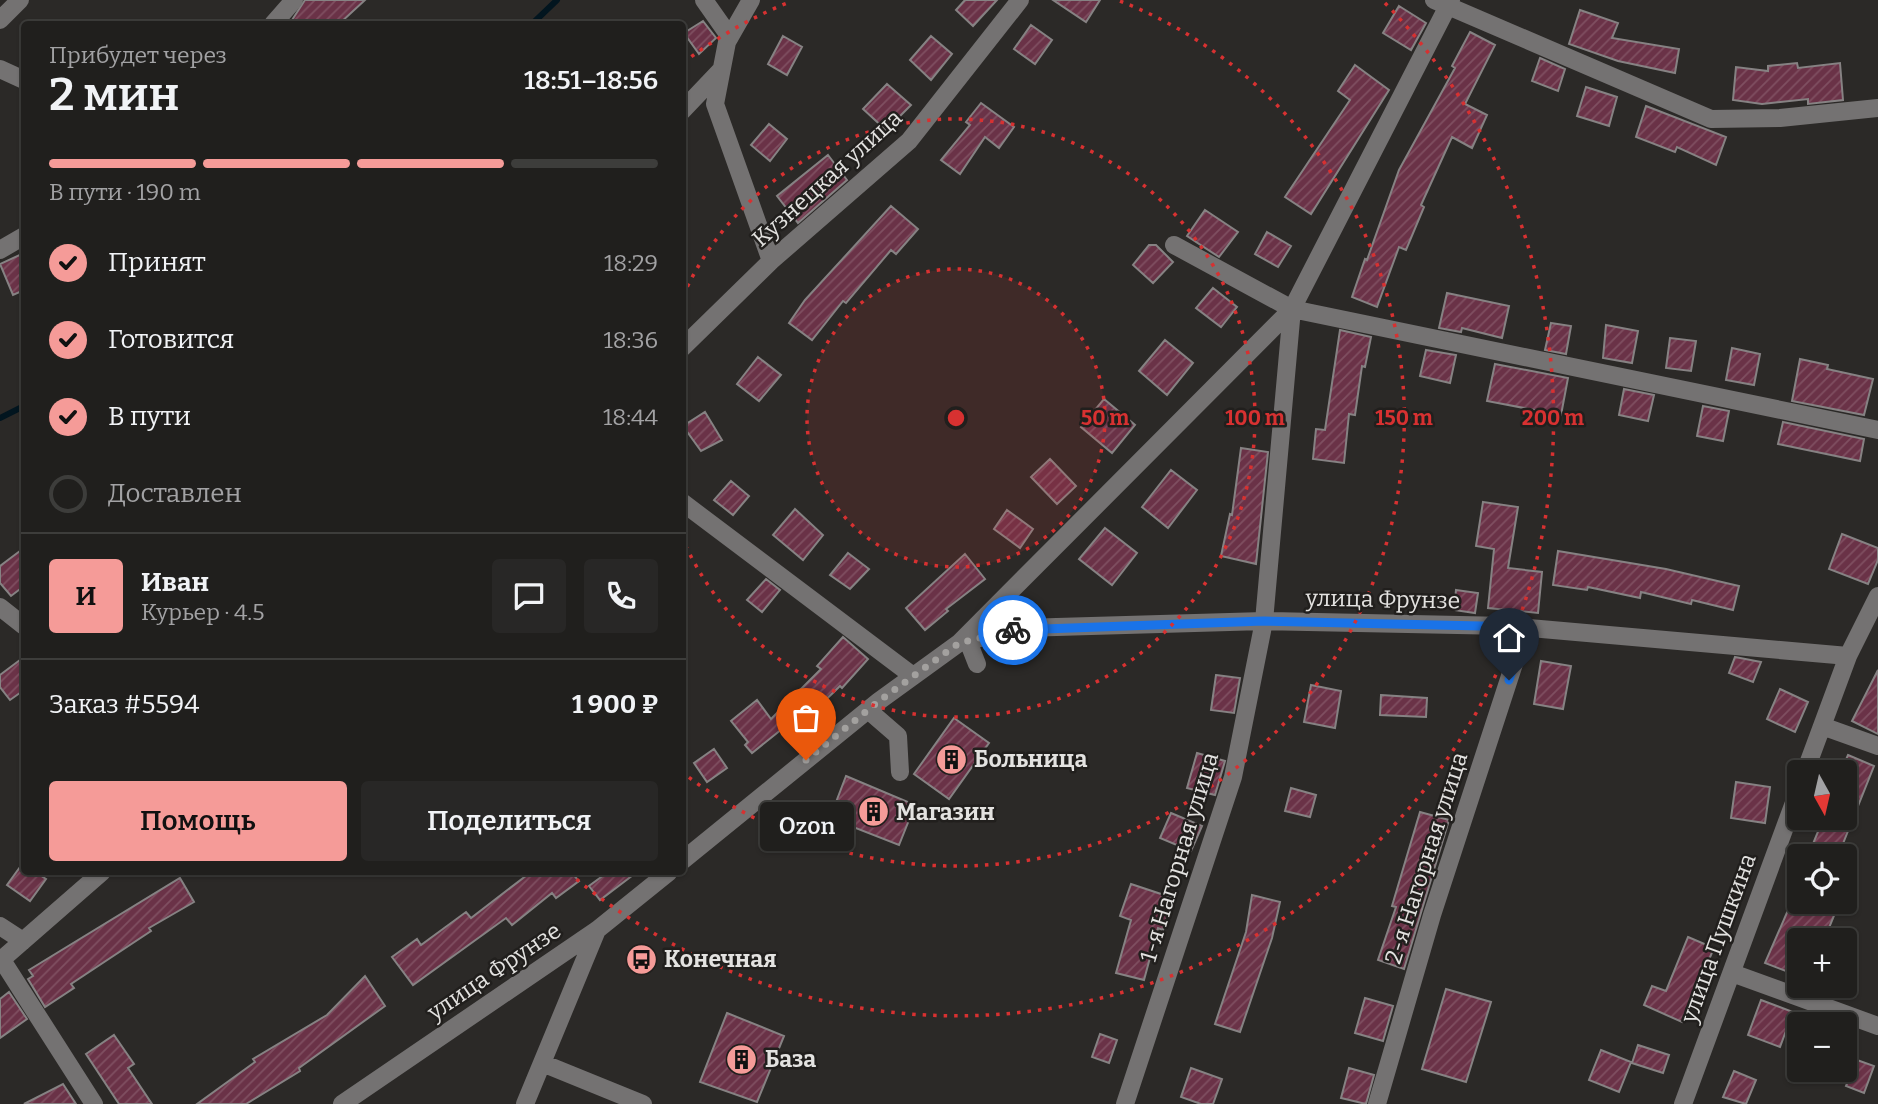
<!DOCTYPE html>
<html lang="ru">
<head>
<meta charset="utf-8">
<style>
	body { margin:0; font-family:Bitter,serif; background:#282726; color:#f1f3f6; height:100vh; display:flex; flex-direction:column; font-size:26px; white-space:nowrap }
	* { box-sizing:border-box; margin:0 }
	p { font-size:23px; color:#a2a2a4 }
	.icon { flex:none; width:38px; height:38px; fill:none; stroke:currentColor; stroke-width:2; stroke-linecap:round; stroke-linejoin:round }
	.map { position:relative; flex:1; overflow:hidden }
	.details { position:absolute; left:21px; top:21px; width:665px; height:854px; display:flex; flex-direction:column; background:#201f1d; border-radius:7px; box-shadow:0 2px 5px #0004,0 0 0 2px #3d3d3b }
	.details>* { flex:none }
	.needle { width:46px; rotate:172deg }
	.tools { position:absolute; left:1787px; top:760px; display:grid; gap:14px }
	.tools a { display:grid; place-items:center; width:70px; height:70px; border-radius:7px; background:#201f1d; box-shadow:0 2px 5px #0004,0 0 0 2px #3d3d3b; font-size:35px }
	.pin { position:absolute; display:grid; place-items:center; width:60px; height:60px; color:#fff; margin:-72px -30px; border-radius:50% 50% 50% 0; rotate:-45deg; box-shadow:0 0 7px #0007 }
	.pin .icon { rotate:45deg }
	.courier { position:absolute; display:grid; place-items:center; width:70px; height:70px; margin:-35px; border:5px solid #1a73e8; border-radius:50%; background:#fff; color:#222; box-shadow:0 2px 9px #0007 }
	.bubble { position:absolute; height:49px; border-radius:7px; background:#201f1d; box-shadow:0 2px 5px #0004,0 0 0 2px #3d3d3b; font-size:23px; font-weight:600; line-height:49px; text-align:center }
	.summary em { font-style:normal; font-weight:600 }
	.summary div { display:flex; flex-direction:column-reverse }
	.summary { display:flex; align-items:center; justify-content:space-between; height:119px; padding:0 28px }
	h1 { font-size:46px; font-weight:600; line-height:52px }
	.bar { display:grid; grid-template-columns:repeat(4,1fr); gap:10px 7px; align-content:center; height:84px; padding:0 28px }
	.bar i { height:9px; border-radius:5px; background:#3d3d3b }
	.bar .active { background:#f59b98 }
	.bar p { grid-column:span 4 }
	.line { display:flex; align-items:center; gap:18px; padding:0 28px; border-top:2px solid #3d3d3b }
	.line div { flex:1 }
	.round { display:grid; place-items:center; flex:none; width:74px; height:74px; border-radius:7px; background:#282726 }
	ol { padding:0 28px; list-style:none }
	li { display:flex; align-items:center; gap:21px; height:77px }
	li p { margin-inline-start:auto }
	li .icon { padding:7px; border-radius:50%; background:#f59b98; color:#111; stroke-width:4 }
	li:last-child { color:#a2a2a4 }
	li i { width:38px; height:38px; border:4px solid #3d3d3b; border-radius:50% }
	.cta { display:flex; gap:14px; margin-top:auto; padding:14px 28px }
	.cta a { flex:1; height:80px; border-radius:7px; background:#f59b98; color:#111; font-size:28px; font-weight:600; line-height:80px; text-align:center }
	.cta a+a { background:#282726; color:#f1f3f6 }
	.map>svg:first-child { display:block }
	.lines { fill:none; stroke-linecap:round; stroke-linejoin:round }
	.stream { stroke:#02151f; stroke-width:6 }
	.building { fill:url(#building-hatch); stroke:#868283; stroke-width:2 }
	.minor { stroke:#747272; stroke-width:18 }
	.done { stroke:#a3a19f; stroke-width:7; stroke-dasharray:0 12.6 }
	.route { stroke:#1a73e8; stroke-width:9 }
	.ring { fill:none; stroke:#d73131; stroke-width:3.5; stroke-dasharray:3.5 7 }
	.labels { text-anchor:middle; stroke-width:5; stroke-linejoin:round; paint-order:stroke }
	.street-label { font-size:23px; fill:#e3e2e0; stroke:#211f1d }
	.poi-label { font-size:23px; font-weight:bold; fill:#e3e2e0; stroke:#211f1d; text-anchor:start }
	.centre { fill:#d73131; stroke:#211f1d; stroke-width:3.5 }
	.ring-label { font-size:21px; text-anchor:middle; font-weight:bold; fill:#d73131; stroke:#211f1d; stroke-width:5; stroke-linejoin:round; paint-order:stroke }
</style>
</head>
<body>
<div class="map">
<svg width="1878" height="1104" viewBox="0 0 1878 1104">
	<defs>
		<pattern id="building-hatch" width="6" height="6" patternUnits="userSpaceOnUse" patternTransform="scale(1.75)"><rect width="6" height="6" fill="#6a3247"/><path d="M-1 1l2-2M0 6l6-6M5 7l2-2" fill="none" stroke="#7f4f61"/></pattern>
	</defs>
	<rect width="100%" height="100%" fill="#2b2927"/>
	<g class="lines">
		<path class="stream" d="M532,24L557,0
			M0,418L24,406"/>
	</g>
	<path class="building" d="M305,0H365L339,24H296L292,20Z
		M965,0H997L973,26L956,10Z
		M1053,0H1100L1086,22Z
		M1399,6L1426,23L1411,50L1383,33Z
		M1580,10L1618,23L1612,38L1679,49L1675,73L1618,61L1569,44Z
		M703,21L716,38L699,54L684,33Z
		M1031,25L1052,40L1035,64L1014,49Z
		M1470,32L1495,45L1465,104L1487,115L1472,148L1452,137L1421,205L1424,207L1406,250L1399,247L1377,307L1352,297L1365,259L1367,260L1399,170L1455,68L1452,66Z
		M783,36L802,47L787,75L768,64Z
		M931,36L952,54L931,80L910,60Z
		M1540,58L1565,69L1558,91L1532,81Z
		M1797,63L1798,68L1840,63L1843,100L1808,104V99L1762,104L1733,100L1736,67L1768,71V66Z
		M1355,65L1389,90L1311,214L1285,197L1350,100L1338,91Z
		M887,84L911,105L886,130L863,109Z
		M1586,87L1617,97L1609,126L1577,116Z
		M981,103L1014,127L999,148L985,137L960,174L941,160L970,125L966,122Z
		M1646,106L1726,137L1716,165L1677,147L1675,152L1636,137Z
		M769,124L787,139L770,161L751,145Z
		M828,155L847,180L798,223L777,196Z
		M891,206L918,229L896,254L891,250L846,303L843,301L812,340L789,323L805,300Z
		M1205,210L1238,232L1219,257L1187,236Z
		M1267,232L1291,246L1278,267L1255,254Z
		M1149,245H1156L1173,262L1153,283L1133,265Z
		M24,253V290L13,295L0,264Z
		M1213,288L1237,307L1221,327L1196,308Z
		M1447,293L1509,306L1502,338L1462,328L1461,332L1439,328Z
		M1551,323L1571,326L1566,354L1545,350Z
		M1606,325L1638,331L1632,363L1603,358Z
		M1340,330L1371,337L1365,367L1362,366L1355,415L1349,414L1344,463L1313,459L1316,429L1325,430Z
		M1670,338L1696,341L1691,371L1666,368Z
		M1165,340L1193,363L1167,395L1139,371Z
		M1732,348L1760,354L1754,385L1726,380Z
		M1426,350L1456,355L1450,383L1420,376Z
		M758,357L781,375L759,401L737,384Z
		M1800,359L1828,365L1827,369L1873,379L1864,415L1792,401Z
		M1495,364L1568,378L1561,415L1487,401Z
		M1624,389L1654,395L1648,421L1619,415Z
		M1104,399L1135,425L1112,453L1081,427Z
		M1703,406L1729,411L1723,441L1697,436Z
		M705,412L722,440L701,451L683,426Z
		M1783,422L1864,439L1860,461L1778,444Z
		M1241,448L1268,452L1256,564L1221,556L1230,514L1232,515Z
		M1050,459L1076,486L1057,504L1031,477Z
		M1171,470L1197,490L1168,528L1142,507Z
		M731,481L749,496L733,515L714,500Z
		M1483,502L1518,507L1508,568L1542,572L1538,613L1488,608L1494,549L1476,546Z
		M795,509L823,535L803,560L773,535Z
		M1007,510L1033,529L1020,548L994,529Z
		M1105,528L1137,553L1112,585L1079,559Z
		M1842,534L1878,548V560L1868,584L1829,569Z
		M24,548V586L11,596L0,583V566Z
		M1558,551L1666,569L1739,586L1733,610L1692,600L1691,604L1641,592L1640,598L1588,587L1587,590L1553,585Z
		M848,553L869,569L850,589L830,575Z
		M965,554L985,579L946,609L948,611L925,630L906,608Z
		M766,579L780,590L762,612L747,600Z
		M1456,590L1478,593L1475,613L1454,610Z
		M843,637L868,659L842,688L840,686L807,718L802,713L752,753L745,745L748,742L731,721L757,700L771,719L821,669L817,666Z
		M24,657V690L10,700L0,687V675Z
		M1735,657L1761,662L1753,682L1729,673Z
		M1541,661L1571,666L1563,709L1534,704Z
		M1878,670V734L1852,721Z
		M1216,675L1240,678L1234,713L1211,710Z
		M1311,685L1341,691L1335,728L1304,722Z
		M1780,689L1808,702L1795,732L1767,719Z
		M1381,695L1427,698L1426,717L1380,715Z
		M954,718L989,743L949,799L914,774Z
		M714,749L727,768L707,782L694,763Z
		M1197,753L1225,761L1215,795L1187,788Z
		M1848,755L1874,766L1838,856H1808L1824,817H1844V764Z
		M846,776L915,805L899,845L830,818Z
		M1736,782L1770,787L1765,823L1731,818Z
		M1291,788L1316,795L1310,817L1285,811Z
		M1420,812L1449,820L1404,969L1378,960L1396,907L1392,906Z
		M1171,813L1202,826L1191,851L1160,838Z
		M23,863L24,872H35L46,879L30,901L7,885Z
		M531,872H571L579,881L556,898L552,893L512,925L506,918L413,985L392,957L417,939L421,945L466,912L471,918Z
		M608,872H637L600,900L589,886Z
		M180,878L194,902L149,928L151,931L71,984L74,988L45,1007L28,979L33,976L29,970Z
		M1131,884L1173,898L1163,930L1158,928L1144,980L1116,973L1131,920L1120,916Z
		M1252,895L1280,902L1272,938L1240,1032L1215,1024L1246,932Z
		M1792,901H1840L1824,940H1799V976L1765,963Z
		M1688,937L1714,948L1682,1022L1644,1005L1652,986L1666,991Z
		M365,976L385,1006L299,1068L300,1071L246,1104H197L255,1062L253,1059L327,1015Z
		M1446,989L1491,1002L1466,1082L1422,1069Z
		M9,992L27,1019L0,1038V999Z
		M1365,998L1393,1006L1383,1041L1355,1033Z
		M1761,1000L1793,1012L1780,1047L1748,1035Z
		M727,1013L784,1036L757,1102L700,1082Z
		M1100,1034L1117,1040L1109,1063L1092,1057Z
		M114,1035L134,1064L128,1068L152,1104H119L86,1054Z
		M1638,1045L1669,1055L1663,1073L1632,1063Z
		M1601,1050L1631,1062L1619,1092L1589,1080Z
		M1857,1060L1874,1066L1864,1093L1846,1086Z
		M1191,1068L1222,1079L1213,1104H1201L1181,1097Z
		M1349,1068L1374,1075L1366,1104L1341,1098Z
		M1734,1071L1756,1080L1746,1104L1723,1097Z
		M63,1084L76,1104H24Z"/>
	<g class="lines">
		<path class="minor" d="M704,0L730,37
			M751,0L727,42L715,104L771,261
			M1434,0L1711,119L1780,118L1878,108
			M0,20L20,0
			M273,24L294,0
			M0,69L24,80
			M682,111L721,70
			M1174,245L1292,309L1878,430
			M0,250L24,236
			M682,348L771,261L909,141L1020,0
			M682,502L913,676
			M0,607L24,626
			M968,641L977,664
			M959,643L1292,309L1451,0
			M868,710L898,736L900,772
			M1822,726L1878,746
			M1805,772L1848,656L1878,596
			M682,861L879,701L959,643L1022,628L1264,621L1507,626L1848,656
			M0,926L23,941
			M2,960L94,1104
			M0,961L102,872
			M1732,973L1878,1026
			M542,1063L643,1104
			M342,1104L597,930L669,872
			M525,1104L597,930
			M1125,1104L1233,777L1264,621L1292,309
			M1377,1104L1432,915L1526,627
			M1683,1104L1799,789"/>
	</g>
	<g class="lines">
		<path class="done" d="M806,760L879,701L959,643L1013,630"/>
		<path class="route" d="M1013,630L1264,621L1526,627L1509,680"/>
	</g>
	<circle cx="956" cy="418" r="149" fill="#d73131" fill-opacity=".12"/>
	<g class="ring">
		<circle cx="956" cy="418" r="149"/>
		<path d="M683 296A299 299 0 1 1 683 540"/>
		<path d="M683 63A448 448 0 0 1 792 1M1120 1A448 448 0 1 1 683 773"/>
		<path d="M1385 3A597 597 0 0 1 568 872"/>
	</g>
	<defs>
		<symbol id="building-disc" viewBox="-11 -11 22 22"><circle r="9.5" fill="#f59b98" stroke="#211f1d"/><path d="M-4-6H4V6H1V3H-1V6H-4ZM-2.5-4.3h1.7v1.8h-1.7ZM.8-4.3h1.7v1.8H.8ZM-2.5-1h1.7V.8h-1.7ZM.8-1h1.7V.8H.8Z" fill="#111"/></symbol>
		<symbol id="bus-disc" viewBox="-11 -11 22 22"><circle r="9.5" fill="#f59b98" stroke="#211f1d"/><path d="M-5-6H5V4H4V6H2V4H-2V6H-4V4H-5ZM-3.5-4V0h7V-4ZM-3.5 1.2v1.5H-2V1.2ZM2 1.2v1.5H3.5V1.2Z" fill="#111"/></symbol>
	</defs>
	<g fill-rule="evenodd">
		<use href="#building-disc" x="934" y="742" width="35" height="35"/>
		<use href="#building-disc" x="856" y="794" width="35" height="35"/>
		<use href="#bus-disc" x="624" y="942" width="35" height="35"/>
		<use href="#building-disc" x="724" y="1042" width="35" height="35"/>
	</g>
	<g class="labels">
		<g class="street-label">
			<text transform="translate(827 178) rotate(-42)" y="8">Кузнецкая улица</text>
			<text transform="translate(1383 599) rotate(1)" y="8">улица Фрунзе</text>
			<text transform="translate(1179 857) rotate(-73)" y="8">1-я Нагорная улица</text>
			<text transform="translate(1426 858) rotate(-72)" y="8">2-я Нагорная улица</text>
			<text transform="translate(1718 938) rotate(-70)" y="8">улица Пушкина</text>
			<text transform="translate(494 971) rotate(-34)" y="8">улица Фрунзе</text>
		</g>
		<g class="poi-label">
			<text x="974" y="767">Больница</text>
			<text x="896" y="820">Магазин</text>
			<text x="664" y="967">Конечная</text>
			<text x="765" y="1067">База</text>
		</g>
	</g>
	<circle cx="956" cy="418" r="10" class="centre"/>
	<g class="ring-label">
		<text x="1105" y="425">50 m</text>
		<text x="1255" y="425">100 m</text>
		<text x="1404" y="425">150 m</text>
		<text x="1553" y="425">200 m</text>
	</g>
</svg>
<div class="tools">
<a><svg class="needle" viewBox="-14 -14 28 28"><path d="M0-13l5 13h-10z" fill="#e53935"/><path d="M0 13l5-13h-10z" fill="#a2a2a4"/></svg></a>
<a><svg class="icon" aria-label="locate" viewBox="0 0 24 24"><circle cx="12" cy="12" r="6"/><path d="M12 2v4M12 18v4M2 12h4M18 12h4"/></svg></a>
<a>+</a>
<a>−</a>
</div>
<div class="pin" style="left:806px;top:760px;background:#ea580c"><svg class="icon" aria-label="bag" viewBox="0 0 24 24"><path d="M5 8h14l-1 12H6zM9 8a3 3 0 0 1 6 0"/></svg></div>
<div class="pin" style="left:1509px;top:680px;background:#1f2937"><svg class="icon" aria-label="home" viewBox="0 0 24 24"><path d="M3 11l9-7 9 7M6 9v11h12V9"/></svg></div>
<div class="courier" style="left:1013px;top:630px"><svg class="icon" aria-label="bike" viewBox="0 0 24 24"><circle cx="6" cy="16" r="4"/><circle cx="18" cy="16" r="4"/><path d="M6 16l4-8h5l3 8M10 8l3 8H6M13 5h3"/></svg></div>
<div class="bubble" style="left:760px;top:802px;width:94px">Ozon</div>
<section class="details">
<div class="summary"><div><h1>2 мин</h1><p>Прибудет через</p></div><em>18:51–18:56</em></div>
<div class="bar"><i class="active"></i><i class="active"></i><i class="active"></i><i></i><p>В пути · 190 m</p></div>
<ol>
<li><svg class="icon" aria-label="check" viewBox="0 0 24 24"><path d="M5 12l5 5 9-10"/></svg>Принят<p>18:29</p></li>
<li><svg class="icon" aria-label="check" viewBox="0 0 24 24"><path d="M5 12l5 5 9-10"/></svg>Готовится<p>18:36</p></li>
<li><svg class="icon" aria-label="check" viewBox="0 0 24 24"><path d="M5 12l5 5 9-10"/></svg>В пути<p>18:44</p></li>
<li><i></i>Доставлен</li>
</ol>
<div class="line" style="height:126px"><b class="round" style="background:#f59b98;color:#111">И</b><div><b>Иван</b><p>Курьер · 4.5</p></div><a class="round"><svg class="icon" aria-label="chat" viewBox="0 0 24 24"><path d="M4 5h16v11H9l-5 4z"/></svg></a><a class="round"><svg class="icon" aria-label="phone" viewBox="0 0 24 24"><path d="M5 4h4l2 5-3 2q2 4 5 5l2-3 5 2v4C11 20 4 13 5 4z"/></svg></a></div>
<div class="line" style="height:91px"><div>Заказ #5594</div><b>1 900 ₽</b></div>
<div class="cta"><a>Помощь</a><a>Поделиться</a></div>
</section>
</div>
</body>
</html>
